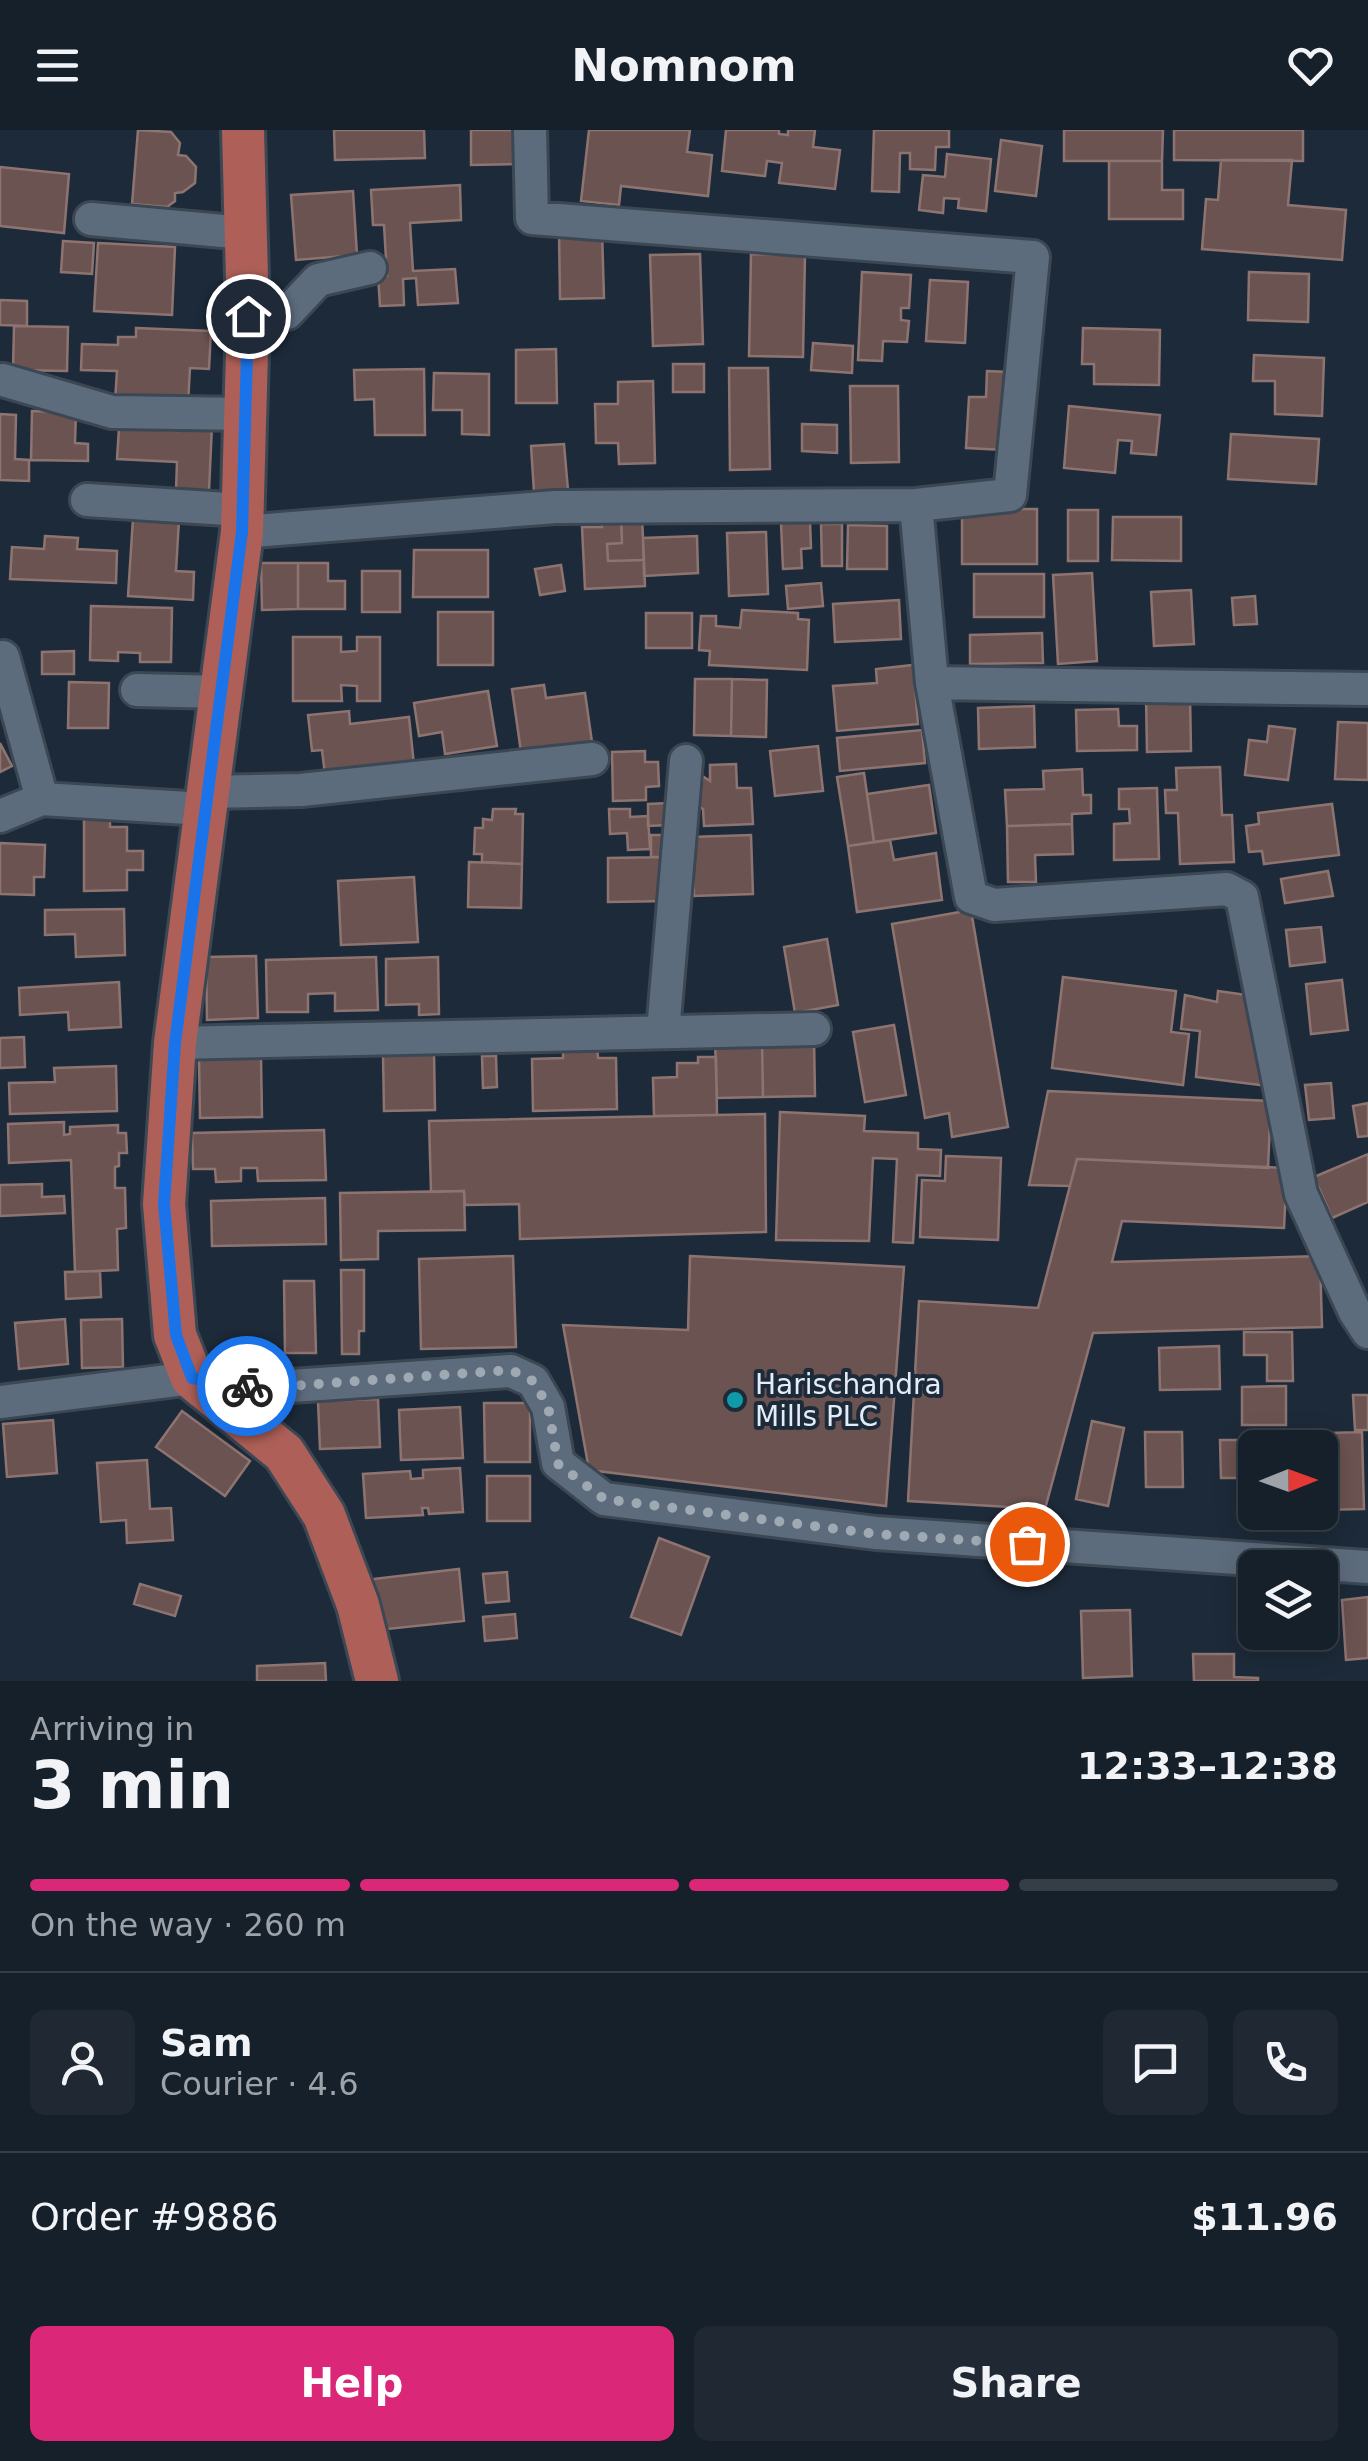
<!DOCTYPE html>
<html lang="en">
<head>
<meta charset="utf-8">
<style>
	body { margin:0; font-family:"DejaVu Sans",sans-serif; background:#1f2833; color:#f1f3f6; height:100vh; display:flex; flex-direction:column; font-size:38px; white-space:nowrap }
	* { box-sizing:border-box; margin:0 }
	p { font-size:32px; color:#9ea3a9 }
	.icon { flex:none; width:55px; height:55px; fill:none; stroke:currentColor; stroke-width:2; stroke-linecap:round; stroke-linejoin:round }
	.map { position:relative; height:1551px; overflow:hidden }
	.details { display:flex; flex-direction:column; background:#16202b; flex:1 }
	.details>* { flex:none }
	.needle { width:65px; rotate:89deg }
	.buttons { position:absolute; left:1238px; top:1300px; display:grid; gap:20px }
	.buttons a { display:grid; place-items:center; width:100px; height:100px; border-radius:15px; background:#16202b; box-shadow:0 5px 25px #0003,0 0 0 2px #353e47; font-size:50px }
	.pin { position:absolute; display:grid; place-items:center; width:85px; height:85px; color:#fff; margin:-42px; border:5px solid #fff; border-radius:50%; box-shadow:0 2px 10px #0007 }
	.courier { position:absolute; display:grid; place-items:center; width:100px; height:100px; margin:-50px; border:8px solid #1a73e8; border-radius:50%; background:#fff; color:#222; box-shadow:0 2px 12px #0007 }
	.head em { font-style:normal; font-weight:600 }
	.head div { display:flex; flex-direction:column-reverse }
	.head { display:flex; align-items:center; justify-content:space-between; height:170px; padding:0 30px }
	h1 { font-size:65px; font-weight:600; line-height:75px }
	.bar { display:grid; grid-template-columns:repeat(4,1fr); gap:15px 10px; align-content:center; height:120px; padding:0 30px }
	.bar i { height:12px; border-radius:8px; background:#353e47 }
	.bar .on { background:#db2777 }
	.bar p { grid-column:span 4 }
	.line { display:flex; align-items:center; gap:25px; padding:0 30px; border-top:2px solid #353e47 }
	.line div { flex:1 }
	.round { display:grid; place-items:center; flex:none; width:105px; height:105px; border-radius:15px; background:#1f2833 }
	.button { display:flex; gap:20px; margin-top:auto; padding:20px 30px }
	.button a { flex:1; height:115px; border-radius:15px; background:#db2777; color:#fff; font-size:40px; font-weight:600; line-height:115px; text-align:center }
	.button a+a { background:#1f2833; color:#f1f3f6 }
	header { display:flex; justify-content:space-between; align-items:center; height:130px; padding:0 30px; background:#16202b; font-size:45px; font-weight:600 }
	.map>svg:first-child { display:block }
	.building { fill:#6b5351; stroke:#8e7471; stroke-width:2.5 }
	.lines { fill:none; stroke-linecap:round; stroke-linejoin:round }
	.minor-casing { stroke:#3c4754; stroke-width:38 }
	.major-casing { stroke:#3c4754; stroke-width:48 }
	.minor { stroke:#5d6c7d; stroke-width:32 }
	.major { stroke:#ae6058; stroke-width:42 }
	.done { stroke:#9ea9b4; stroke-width:10; stroke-dasharray:0 18 }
	.route { stroke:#1a73e8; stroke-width:12 }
	.culture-dot { fill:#0f9aa8; stroke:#1d2a39; stroke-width:4 }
	.labels { text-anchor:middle; stroke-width:8; stroke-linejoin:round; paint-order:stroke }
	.poi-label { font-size:28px; fill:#e4edf7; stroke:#1d2a39; text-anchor:start }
</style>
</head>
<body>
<header><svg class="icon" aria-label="menu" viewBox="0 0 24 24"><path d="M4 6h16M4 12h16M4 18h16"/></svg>Nomnom<svg class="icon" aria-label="heart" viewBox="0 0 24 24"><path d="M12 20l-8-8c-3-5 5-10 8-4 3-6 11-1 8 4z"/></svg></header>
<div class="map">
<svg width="1368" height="1551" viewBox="0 0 1368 1551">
	<rect width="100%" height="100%" fill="#1d2a39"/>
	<path class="building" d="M138,0L171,2L180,13L178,25L186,26L196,37L195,53L183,62L175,63V71L167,77L132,74Z
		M334,0H424L425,28L335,30Z
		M471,0H520L521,34L471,35Z
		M589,0H690L687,22L712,25L708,66L621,56L619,75L581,71Z
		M726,0H779V4L788,5V0H815L813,17L840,20L835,59L779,53L782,33L767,31L765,46L722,41Z
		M874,0H949V17H936L935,40L910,39V23H900L899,62L872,61Z
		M1064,0H1163L1162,31H1064Z
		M1174,0H1303V31L1174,30Z
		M1001,10L1042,16L1036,66L995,61Z
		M947,24L991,29L986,81L958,78L959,69L944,68L943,83L919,80L923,45L945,47Z
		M1221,30H1292L1288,75L1346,80L1342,130L1202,119L1206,69L1218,70Z
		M1109,31H1162V60H1183V89H1109Z
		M0,37L69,44L64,103L0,96Z
		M460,55L461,90L410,93L413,141L455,139L458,173L418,175L416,148L403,149L404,175L380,176L378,146H387L384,95H373L371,60Z
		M353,61L357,125L296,130L291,65Z
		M602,101L604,168L560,169L559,102Z
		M63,111L94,113L92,144L61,142Z
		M98,113L175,117L172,185L94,181Z
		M700,124L703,214L653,216L650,125Z
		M751,124L805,125L803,227L749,226Z
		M862,142L911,145L909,178H901V190L909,191L907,212L883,211L882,231L858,230Z
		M1249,142L1309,144L1308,192L1248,190Z
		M930,150L968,152L965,213L926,211Z
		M0,170L27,171V196L0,195Z
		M14,196L68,197L67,241L13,240Z
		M136,198L211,201L209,239L190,238L188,274L115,271L117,241L81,240L82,214L118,215V207H136Z
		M1083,198L1160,200L1159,255L1094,254V234H1082Z
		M813,213L853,216L852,243L811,240Z
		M556,219L557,273H516V220Z
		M1254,225L1324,228L1322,286L1275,284V251H1253Z
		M673,234H704V262H673Z
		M729,238H768L770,339L730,340Z
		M424,239L425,305H375L374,269L355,270L354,240Z
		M987,241L1008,242L1004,320L966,318L969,267H986Z
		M434,243L489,244V305L462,304V280H433Z
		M653,251L655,333L619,334L618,313H596L595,274H618V252Z
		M850,256H898L899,332L851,333Z
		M1069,276L1160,285L1156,325L1131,323L1132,311L1118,310L1115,343L1064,338Z
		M32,281L76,282L75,313L88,314V331L31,330Z
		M0,284L16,285L15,329L29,330V351L0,350Z
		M179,293L212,295L209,361L176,360L177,332L117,329L119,298L179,301Z
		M802,294L837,295V323L802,321Z
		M1231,304L1319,309L1316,354L1228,349Z
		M564,314L568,360L534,362L531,316Z
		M962,379H1037V434H962Z
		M1068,380H1098V431H1068Z
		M621,381L622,413L607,414L608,431L644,430L645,456L585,459L582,397H602L601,382Z
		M642,387L644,430L608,431L607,414L622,413L621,388Z
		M1113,387H1181V431L1112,430Z
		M133,388L179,390L176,441L194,442L193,470L128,466Z
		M810,392L811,418L801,419L802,438L783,439L781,393Z
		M821,394H842V436H822Z
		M848,395L887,396V439H847Z
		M766,402L768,464L729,466L727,403Z
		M45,406L78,408L77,419L117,421L116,453L10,449L12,417L44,419Z
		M697,406L698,443L644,446L643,408Z
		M414,420H488V467H413Z
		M261,433H298V479L262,480Z
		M298,433H328V451H345V479H298Z
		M561,435L565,461L540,465L535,439Z
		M362,441H400V482H362Z
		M1092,443L1097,531L1058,534L1053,445Z
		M974,444H1044V487H974Z
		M821,453L823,476L788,479L786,456Z
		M1191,460L1194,514L1154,516L1151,462Z
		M1255,466L1257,494L1234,495L1232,468Z
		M899,470L901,509L835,512L833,474Z
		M91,476L172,478L171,532H140V523L118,522V531L90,530Z
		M742,480L798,483V489L809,490L807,540L709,535L710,521L699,520L701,486H716V496L740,498Z
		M438,482H493V535H438Z
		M646,483H692V518H646Z
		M1042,503L1043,533L970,534V505Z
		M293,507H341V522L357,521V507H380V571H357V556L341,555L342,571H293Z
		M74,521V544H42V522Z
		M913,535L918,594L837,601L833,556L877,553L876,539Z
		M695,549H732L731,606L694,605Z
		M732,549L767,550L766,607L731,606Z
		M69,552L109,553L108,598H68Z
		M544,555L546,568L585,563L593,619L522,629L512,559Z
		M488,561L497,616L445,624L442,602L419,606L414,573Z
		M1190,565L1191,621L1147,622L1146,566Z
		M1034,576L1035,617L979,619L978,578Z
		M1118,579L1119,596H1137V620L1077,621L1076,580Z
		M349,581L350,594L409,587L414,635L325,645L322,620L312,621L308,585Z
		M1338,592L1368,593V650L1335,649Z
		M1269,596L1295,599L1288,650L1245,645L1249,610L1267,612Z
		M922,600L925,633L840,641L837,608Z
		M0,613L12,636L0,642Z
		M818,616L823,661L775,666L770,621Z
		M645,621V632H658L659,656L646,657V670L613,671L612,622Z
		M736,634L737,658H751L753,694L704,696L703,679L690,672L704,647L710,651V635Z
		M1220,637L1222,685H1232L1234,732L1180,734L1178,683H1166L1165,660H1177L1176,638Z
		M1082,639L1083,665H1091V683L1072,684V694L1007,696L1005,660L1044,659L1043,641Z
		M864,643L874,712L848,716L837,647Z
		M929,655L936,703L874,712L867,664Z
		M1157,658L1159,729L1114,730V694L1130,693L1129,679H1119V659Z
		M668,673L669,695L648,696V674Z
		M1332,674L1339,725L1264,734L1262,721L1249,722L1246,696L1259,694L1258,683Z
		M493,679H516L515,684H523L522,734L482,732V724H474L475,698H483V689L492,690Z
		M609,679H630V687L648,686L650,719L628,720L627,703L610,704Z
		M110,680V697H127V721H143V740H127V760L84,761V681Z
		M1072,694L1073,724L1035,725L1036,752H1008L1007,696Z
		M651,705H668V727H651Z
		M751,705L753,764L694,766L691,707Z
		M890,710L894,730L936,723L942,770L857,782L848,716Z
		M0,713L45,715L44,747H34V765L0,764Z
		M668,727L670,771L608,772V728Z
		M469,732L522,734L521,778L468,777Z
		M1328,741L1333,766L1285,773L1281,749Z
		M414,747L418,812L341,815L338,751Z
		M124,779L125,825L76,827L75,804L45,805V780Z
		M971,780L1008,997L952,1007L949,983L925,988L892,794Z
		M1321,797L1325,832L1290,836L1286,800Z
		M827,809L838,875L795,883L784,817Z
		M256,826L258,888L207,890L206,827Z
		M376,827L378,880L335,881V863L308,864V882H267L266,830Z
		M438,827L439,884L419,885V874L386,875V829Z
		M1063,847L1176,861L1171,902L1189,904L1183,955L1052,938Z
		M1342,850L1348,900L1311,904L1306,854Z
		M119,852L121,897L69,900L68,882L20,885L19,858Z
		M1218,861L1254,866L1268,956L1196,947L1200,901L1181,899L1185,865L1217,872Z
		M894,895L906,965L865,972L853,902Z
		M24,907L25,937L0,938V908Z
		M814,909L815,966L763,967L762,910Z
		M762,910L763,967L717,968L715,911Z
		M597,913L598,928H616L617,979L533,981L532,929L563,928V914Z
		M434,923L435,980L384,981L383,924Z
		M482,926H496L497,957L483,958Z
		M698,927H716L717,985L654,986L653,948L677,947V933H698Z
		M261,928L262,987L200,988L199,930Z
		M116,936L117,981L10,984L9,953L55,952L54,938Z
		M1331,953L1334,988L1309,990L1305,955Z
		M1048,961L1271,971L1268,1038L1077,1029L1070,1056L1029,1055Z
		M1368,973V1006L1358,1007L1353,976Z
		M780,982L865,986L864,1001L918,1003V1019L941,1020L940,1046L917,1045L913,1113L893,1112L897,1029L873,1028L869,1111L776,1110Z
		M765,984L766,1102L520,1109L519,1074L465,1075L464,1061L431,1062L429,991Z
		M64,992V1005L70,1004V997L118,995V1003H126L127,1023H119V1036L115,1037V1058H125L126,1098L117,1099L118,1140L75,1142L71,1030L9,1033L8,994Z
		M324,1000L326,1050L258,1051L257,1038H241V1051L216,1052L215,1039H193L192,1003Z
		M1368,1024V1072L1332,1088L1314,1047Z
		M946,1026L1001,1028L998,1110L920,1107L922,1050L945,1051Z
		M1077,1029L1287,1038L1284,1098L1122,1091L1112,1132L1320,1126L1322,1197L1093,1203L1045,1379L908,1371L919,1171L1038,1178Z
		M42,1054V1067L64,1066L65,1083L0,1086V1055Z
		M464,1061L465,1100L378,1101V1129L341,1130L340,1063Z
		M325,1068L326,1114L212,1116L211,1071Z
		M513,1126L516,1217L421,1219L419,1129Z
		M690,1126L904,1137L886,1376L589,1340L563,1195L688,1200Z
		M341,1140H364V1201H359V1224H342Z
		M100,1141L101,1167L66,1169L65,1142Z
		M284,1151H314L316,1223H285Z
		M65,1189L68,1234L19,1239L15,1193Z
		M122,1189L123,1237L82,1238L81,1190Z
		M1244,1202H1292L1293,1251H1267V1225H1244Z
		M1219,1216L1220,1259L1160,1260L1159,1218Z
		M1286,1256V1295H1242V1257Z
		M1353,1265H1368V1300H1355Z
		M378,1269L380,1317L320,1319L318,1271Z
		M484,1273H530V1332H485Z
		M460,1277L463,1328L401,1330L399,1280Z
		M182,1281L250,1331L225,1366L156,1317Z
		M53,1290L57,1343L7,1347L3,1294Z
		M1092,1291L1124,1298L1108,1376L1076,1369Z
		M1145,1302H1182L1183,1357H1146Z
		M1362,1302L1364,1379L1320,1380V1318H1296V1304Z
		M1220,1310H1284V1318H1255V1348H1221Z
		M147,1330L150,1379L171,1378L173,1410L127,1413L126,1390L101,1392L97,1333Z
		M460,1338L463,1382L429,1384L428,1378H422L423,1385L366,1388L363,1344L410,1341L411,1349L423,1348V1340Z
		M487,1346H530V1391H487Z
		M659,1408L709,1427L681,1505L631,1487Z
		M459,1439L464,1491L378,1500L373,1449Z
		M507,1442L509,1471L486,1473L483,1444Z
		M140,1454L181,1466L175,1486L134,1474Z
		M1255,1458V1487H1240L1239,1459Z
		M1368,1467V1528L1346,1530L1342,1470Z
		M1130,1480L1132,1546L1083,1548L1081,1481Z
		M515,1484L517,1508L485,1511L483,1487Z
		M1193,1524H1234V1547L1258,1548V1551H1194Z
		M325,1533L326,1551H257V1536Z"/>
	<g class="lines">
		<defs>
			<path id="minor" d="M91,89L245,103
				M248,186L287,183L318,150L370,138
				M3,250L112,282L247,284
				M87,370L243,380
				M916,375L932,553L971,767L994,775L1227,759L1242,767L1301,1064L1355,1182L1368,1202
				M242,402L555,377L916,375L1010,365L1033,127L532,88L530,0
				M0,528L3,527L42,669L204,679
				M932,553L1368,559
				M137,560L222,562
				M206,662L301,660L592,629
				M0,686L42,669
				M663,902L686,631
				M175,913L814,899
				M0,1272L192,1248L262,1258L511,1241L533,1251L548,1277L558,1333L604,1369L876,1403L1368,1437"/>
			<path id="major" d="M243,0L248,186L242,402L175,913L164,1074L175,1205L192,1248L284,1323L324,1385L358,1475L377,1551"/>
		</defs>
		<use href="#minor" class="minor-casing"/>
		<use href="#major" class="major-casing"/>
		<use href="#minor" class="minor"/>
		<use href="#major" class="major"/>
	</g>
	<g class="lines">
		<path class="done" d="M247,1256L262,1258L511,1240L533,1251L548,1276L558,1334L604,1369L876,1404L1027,1414"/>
		<path class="route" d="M247,1256L192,1248L176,1205L164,1074L175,913L242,402L248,186"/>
	</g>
	<circle class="culture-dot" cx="735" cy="1270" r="10"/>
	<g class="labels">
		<g class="poi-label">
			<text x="755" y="1264">Harischandra<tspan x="755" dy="32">Mills PLC</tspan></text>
		</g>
	</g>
</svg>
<div class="buttons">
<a><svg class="needle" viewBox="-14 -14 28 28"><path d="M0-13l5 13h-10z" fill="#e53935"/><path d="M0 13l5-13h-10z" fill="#9ea3a9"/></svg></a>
<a><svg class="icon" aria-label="layers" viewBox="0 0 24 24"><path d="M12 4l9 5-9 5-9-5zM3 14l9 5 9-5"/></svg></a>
</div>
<div class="pin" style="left:1027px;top:1414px;background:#ea580c"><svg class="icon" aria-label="bag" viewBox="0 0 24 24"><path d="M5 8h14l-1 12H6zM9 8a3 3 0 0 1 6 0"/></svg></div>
<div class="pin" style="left:248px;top:186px;background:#1f2937"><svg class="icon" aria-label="home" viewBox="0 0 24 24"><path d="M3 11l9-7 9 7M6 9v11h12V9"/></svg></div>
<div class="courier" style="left:247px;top:1256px"><svg class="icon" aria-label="bike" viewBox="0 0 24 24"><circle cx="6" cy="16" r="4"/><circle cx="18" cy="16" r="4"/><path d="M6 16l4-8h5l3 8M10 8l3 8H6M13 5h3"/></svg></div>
</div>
<section class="details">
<div class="head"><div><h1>3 min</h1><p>Arriving in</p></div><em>12:33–12:38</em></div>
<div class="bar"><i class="on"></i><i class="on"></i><i class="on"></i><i></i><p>On the way · 260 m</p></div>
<div class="line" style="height:180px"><a class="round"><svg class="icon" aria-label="person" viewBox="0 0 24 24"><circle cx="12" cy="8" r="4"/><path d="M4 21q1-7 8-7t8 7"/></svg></a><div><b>Sam</b><p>Courier · 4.6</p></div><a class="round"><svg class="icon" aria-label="chat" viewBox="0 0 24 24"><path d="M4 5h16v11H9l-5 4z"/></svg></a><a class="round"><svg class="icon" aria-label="phone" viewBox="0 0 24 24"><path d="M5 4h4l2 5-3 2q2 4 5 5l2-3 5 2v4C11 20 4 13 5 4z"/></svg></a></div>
<div class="line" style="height:130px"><div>Order #9886</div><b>$11.96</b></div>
<div class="button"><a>Help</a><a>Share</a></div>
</section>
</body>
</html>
